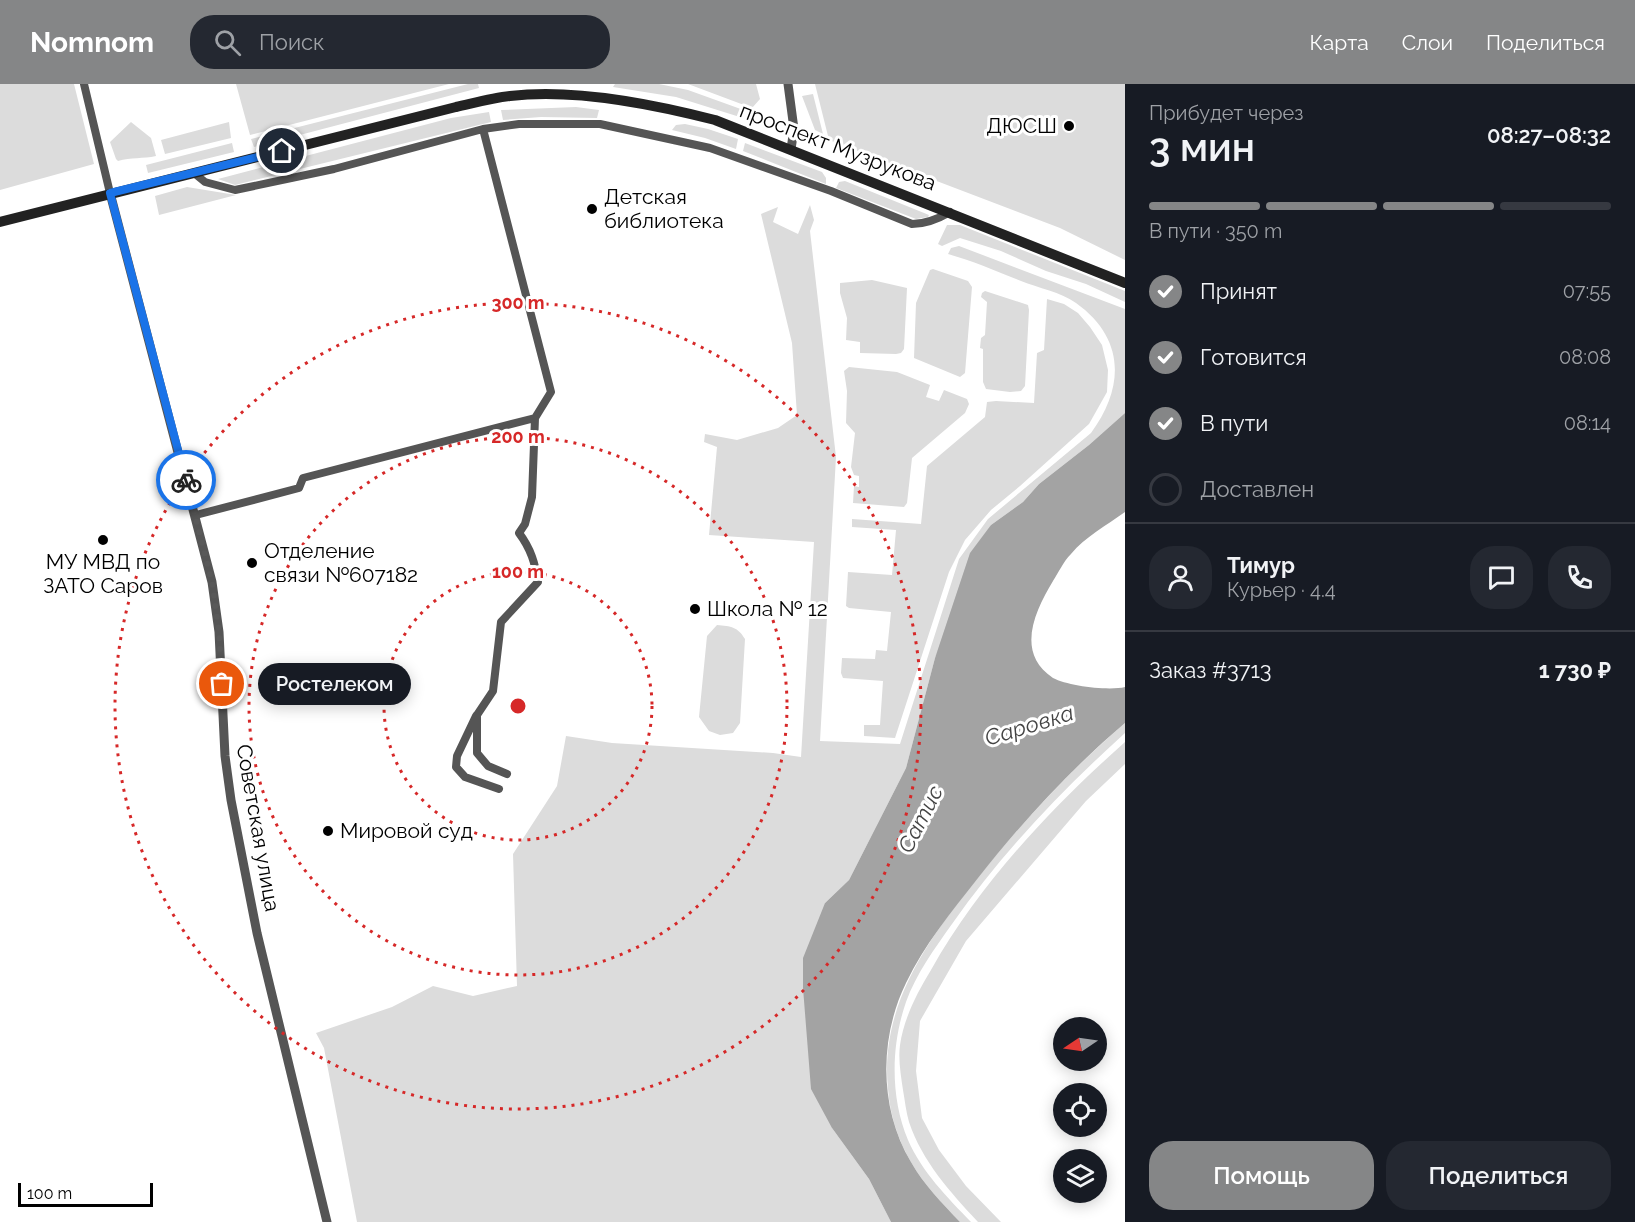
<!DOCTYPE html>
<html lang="ru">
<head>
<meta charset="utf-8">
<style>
	body { margin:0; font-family:Raleway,sans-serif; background:#242831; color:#f1f3f6; height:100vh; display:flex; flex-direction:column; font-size:22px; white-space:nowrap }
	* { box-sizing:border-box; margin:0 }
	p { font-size:20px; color:#9ea1a6 }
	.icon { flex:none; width:33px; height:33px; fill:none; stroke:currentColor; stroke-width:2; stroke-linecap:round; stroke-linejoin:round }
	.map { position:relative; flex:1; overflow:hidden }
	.details { display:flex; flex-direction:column; background:#171b24; width:510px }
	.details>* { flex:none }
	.needle { width:39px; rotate:257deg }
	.fabs { position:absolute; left:1053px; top:933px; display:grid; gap:12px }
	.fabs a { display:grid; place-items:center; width:54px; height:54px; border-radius:50%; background:#171b24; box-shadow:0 3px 15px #0003; font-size:30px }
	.scale { position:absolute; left:18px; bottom:15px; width:135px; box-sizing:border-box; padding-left:6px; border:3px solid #000; border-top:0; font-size:16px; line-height:21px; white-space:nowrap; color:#000; -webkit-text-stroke:4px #fff; paint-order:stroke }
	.pin { position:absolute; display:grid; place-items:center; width:51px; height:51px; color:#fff; margin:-26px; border:3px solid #fff; border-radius:50%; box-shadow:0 2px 6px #0007 }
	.courier { position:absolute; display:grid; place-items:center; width:60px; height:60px; margin:-30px; border:4px solid #1a73e8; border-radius:50%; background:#fff; color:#222; box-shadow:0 2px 8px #0007 }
	.bubble { position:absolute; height:42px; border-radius:21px; background:#171b24; box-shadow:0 3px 15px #0003; font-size:20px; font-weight:600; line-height:42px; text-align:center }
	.head em { font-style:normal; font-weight:600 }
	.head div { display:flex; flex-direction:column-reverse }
	.head { display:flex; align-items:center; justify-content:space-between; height:102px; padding:0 24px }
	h1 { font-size:39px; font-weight:600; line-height:45px }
	.bar { display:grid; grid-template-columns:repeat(4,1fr); gap:9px 6px; align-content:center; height:72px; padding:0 24px }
	.bar i { height:8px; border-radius:4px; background:#363941 }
	.bar .current { background:#858687 }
	.bar p { grid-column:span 4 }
	.line { display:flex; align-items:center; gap:15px; padding:0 24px; border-top:2px solid #363941 }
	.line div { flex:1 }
	.round { display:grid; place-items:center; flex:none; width:63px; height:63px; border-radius:24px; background:#242831 }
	ol { padding:0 24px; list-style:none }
	li { display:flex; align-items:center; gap:18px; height:66px }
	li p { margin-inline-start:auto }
	li .icon { padding:6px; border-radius:50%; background:#858687; color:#fff; stroke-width:4 }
	li:last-child { color:#9ea1a6 }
	li i { width:33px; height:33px; border:3px solid #363941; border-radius:50% }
	.button { display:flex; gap:12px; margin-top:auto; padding:12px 24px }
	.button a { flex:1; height:69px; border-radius:24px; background:#858687; color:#fff; font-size:24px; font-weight:600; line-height:69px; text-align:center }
	.button a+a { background:#242831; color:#f1f3f6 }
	header { display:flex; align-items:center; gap:36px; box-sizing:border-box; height:84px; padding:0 30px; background:#858687; color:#fff }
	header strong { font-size:28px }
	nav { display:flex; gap:33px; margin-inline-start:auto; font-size:21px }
	.search { width:420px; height:54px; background:#242831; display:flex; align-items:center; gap:15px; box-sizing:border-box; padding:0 21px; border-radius:24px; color:#9ea1a6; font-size:22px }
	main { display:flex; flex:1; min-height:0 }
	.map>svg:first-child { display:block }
	.green { fill:#dcdcdc }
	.water { fill:#a3a3a3 }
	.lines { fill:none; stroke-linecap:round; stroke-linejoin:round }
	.minor { stroke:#555; stroke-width:8 }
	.tertiary { stroke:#555; stroke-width:9 }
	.secondary { stroke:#222; stroke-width:10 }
	.done { stroke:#595959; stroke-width:6; stroke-dasharray:0 10.8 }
	.route { stroke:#1a73e8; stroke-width:8 }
	.ring { fill:none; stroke:#d62828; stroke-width:3; stroke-dasharray:3 6 }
	.poi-dot { fill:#000; stroke:#fff; stroke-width:2 }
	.labels { text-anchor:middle; stroke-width:6; stroke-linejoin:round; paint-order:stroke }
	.poi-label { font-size:21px; fill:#000; stroke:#fff; text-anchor:start }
	.street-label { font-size:21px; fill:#000; stroke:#fff }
	.water-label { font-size:22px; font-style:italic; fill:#444; stroke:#fff }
	.centre { fill:#d62828; stroke:#fff; stroke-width:3 }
	.ring-label { font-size:18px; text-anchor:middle; font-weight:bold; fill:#d62828; stroke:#fff; stroke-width:6; stroke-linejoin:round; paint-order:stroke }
</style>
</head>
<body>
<header>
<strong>Nomnom</strong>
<div class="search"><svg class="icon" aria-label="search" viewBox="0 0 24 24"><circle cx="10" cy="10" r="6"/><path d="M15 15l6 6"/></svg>Поиск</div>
<nav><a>Карта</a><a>Слои</a><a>Поделиться</a></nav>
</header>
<main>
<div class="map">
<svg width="1125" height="1138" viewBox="0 0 1125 1138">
	<rect width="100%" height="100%" fill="#fff"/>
	<path class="green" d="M0,0H74L94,80L0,106Z
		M236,0H449L250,51Z
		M468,0H478L479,4L254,63L251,55Z
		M615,0H659L688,6L749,28L743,34L676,13L613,3Z
		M688,0H756L760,15L752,24Z
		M815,0H1125V176L1060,144L829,56Z
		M813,10L823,50L815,46L802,12Z
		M576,23L599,26L597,34L541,33L503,36L501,26Z
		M489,28L491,38L235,101L218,95L451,34Z
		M131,38L151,54L156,72C143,75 131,73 118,77L116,75L110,58Z
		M229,38L231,54L165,70L161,56Z
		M685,40L708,45L738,55L736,65L705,54L672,46L676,41Z
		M232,59L234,68L148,89L146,81Z
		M745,59L822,88L826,94V100L743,67Z
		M845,97L929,131L928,133L916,135L836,104L839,98Z
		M187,103L236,111L159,131L155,112Z
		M810,121L814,136L810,147L836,373L820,657L900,660L959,475L988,435L1091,349C1125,303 1125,254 1076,219C1061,208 1038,204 1021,197C996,187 973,177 948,170L951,164L959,162L1125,225V329L1089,361L1039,400L1023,418L991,441L935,574L906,684L849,796L825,819L832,1044L869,1095L891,1138H357L324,964L316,949L392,923L433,902L473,912L517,902L513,770L557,702L566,652L612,659L773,669L801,673L814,458L709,451L717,363L704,358L705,350L737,356L778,344L797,331L792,259L761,130L778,123L773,138L798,150Z
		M947,141H960L1125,207V218L1086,200L1046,187L1001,167L960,154L942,162L938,160Z
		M933,185L968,197L972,203L965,289L960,293L914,274L916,219L930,186Z
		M872,196L907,204L904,265L901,269L896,270L860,269V258L846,256L847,234L840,209V199Z
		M985,207L1028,221L1029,226L1025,302L1021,307L1010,308L986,305L983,298V265L980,264L981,254L985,251L987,218L981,213L982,209Z
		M1047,215L1064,220L1078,229L1090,243L1102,261L1108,286L1107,308L1089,340L1020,402L991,426L965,456L949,488L895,654L864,652V641H880L883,597L843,594L841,589L842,574L875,575L876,566L887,567L891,528L849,524L846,522L848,488L892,491L896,446L852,443V435L921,440L927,382L985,333L987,318L996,317L1034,319L1037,269L1044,266Z
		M849,283L897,288L930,301L926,313L939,317L944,306L967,315L969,320L965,329L912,374L907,419L904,423L853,419L854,402L859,403V392L854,391L851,383L855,349L846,339L847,307L844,287Z
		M717,541C731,542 738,543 745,555L740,639L733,649L720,651L709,647L699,633L707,552Z
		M1125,639V649C1061,707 1002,769 952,840C935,864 916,890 906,918C891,961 890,1013 908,1056C922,1088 947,1113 971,1138H960C942,1119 924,1101 911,1078C898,1056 890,1031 888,1005C879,919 932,850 983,787C1026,734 1073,684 1125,639Z
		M1125,658V680L1086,717L966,857L920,937L916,987L922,1034L939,1066L966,1102L1001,1138H978C950,1108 922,1077 909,1038C906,1028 905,1017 903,1006C901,992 898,976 900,961C904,934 917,909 931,886C980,799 1051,724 1125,658Z"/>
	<path class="water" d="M1125,329V428C1107,441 1085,453 1071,470C1063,478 1059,488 1053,497C1035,527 1015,569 1053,594C1068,602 1109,607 1125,603V639C1071,685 1022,738 978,794C952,827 924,861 906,899C879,954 879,1025 911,1078C924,1101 942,1119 960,1138H891L869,1095L832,1044L811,1005L803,904V874L825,819L849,796L906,684L935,574L970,469L991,441L1023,418L1039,400L1089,361Z"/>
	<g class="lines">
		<path class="minor" d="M84,0L110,109
			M483,45L551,308L535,334L532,413L525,440L519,449C531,465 535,479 538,498L501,538L493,607L477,631V669L488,682L507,690
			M194,89L205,98L235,106L334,85L483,45L519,40H600L710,64L831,107L912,140C926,140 938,135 950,128
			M196,431L299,404L303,394L535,334
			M476,632L457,672L456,683L465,693L499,705"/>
		<path class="tertiary" d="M788,0L794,45L791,65
			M110,109L212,498L219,548L225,672L231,716L257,849L327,1138"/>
		<path class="secondary" d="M0,138L456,23C474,19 492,14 510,12C574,4 653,20 715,36L1125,199"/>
	</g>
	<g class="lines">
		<path class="done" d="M186,396L212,498L219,548L222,600"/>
		<path class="route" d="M186,396L110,109L282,67"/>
	</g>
	<g class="ring">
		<circle cx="518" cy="622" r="134"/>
		<circle cx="518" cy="622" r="269"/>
		<circle cx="518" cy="622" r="403"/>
	</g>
	<g class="poi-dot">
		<circle cx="1069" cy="42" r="6"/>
		<circle cx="592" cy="125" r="6"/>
		<circle cx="103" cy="456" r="6"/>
		<circle cx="252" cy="479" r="6"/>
		<circle cx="695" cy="525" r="6"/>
		<circle cx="328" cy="747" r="6"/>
	</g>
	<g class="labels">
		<g class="poi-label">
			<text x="1057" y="49" text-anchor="end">ДЮСШ</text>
			<text x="604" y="120">Детская<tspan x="604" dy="24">библиотека</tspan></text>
			<text x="264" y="474">Отделение<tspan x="264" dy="24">связи №607182</tspan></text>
			<text x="103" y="485" text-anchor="middle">МУ МВД по<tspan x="103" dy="24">ЗАТО Саров</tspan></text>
			<text x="707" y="532">Школа № 12</text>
			<text x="340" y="754">Мировой суд</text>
		</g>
		<g class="street-label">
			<text transform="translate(838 63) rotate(21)" y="7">проспект Музрукова</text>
			<text transform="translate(258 744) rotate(80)" y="7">Советская улица</text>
		</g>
		<g class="water-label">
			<text transform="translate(1029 641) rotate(-17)" y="8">Саровка</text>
			<text transform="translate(920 735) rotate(-63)" y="8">Сатис</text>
		</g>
	</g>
	<circle cx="518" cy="622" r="9" class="centre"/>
	<g class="ring-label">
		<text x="518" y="225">300 m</text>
		<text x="518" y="359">200 m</text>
		<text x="518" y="494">100 m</text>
	</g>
</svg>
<div class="fabs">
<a><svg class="needle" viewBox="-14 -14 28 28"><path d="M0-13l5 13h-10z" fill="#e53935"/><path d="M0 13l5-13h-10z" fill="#9ea1a6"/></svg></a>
<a><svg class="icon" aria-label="locate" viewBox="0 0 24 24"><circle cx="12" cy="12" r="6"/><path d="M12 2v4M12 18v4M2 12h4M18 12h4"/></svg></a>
<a><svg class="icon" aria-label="layers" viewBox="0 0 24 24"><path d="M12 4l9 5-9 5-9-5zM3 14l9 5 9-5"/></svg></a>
</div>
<div class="scale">100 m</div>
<div class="pin" style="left:222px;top:600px;background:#ea580c"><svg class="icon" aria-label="bag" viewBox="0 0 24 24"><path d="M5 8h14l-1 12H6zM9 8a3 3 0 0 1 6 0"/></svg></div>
<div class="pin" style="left:282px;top:67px;background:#1f2937"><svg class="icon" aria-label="home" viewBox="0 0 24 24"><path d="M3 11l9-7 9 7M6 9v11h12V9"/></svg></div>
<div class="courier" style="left:186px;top:396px"><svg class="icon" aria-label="bike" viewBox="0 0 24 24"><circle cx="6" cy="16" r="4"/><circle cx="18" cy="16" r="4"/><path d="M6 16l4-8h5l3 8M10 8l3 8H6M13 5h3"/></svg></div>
<div class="bubble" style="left:258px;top:579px;width:153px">Ростелеком</div>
</div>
<section class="details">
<div class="head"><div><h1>3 мин</h1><p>Прибудет через</p></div><em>08:27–08:32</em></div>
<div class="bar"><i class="current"></i><i class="current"></i><i class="current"></i><i></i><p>В пути · 350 m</p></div>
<ol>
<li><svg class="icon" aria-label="check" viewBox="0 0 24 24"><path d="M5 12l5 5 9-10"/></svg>Принят<p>07:55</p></li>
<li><svg class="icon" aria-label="check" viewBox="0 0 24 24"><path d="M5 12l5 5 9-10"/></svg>Готовится<p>08:08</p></li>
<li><svg class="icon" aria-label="check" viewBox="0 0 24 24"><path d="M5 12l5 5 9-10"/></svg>В пути<p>08:14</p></li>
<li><i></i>Доставлен</li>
</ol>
<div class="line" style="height:108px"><a class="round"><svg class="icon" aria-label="person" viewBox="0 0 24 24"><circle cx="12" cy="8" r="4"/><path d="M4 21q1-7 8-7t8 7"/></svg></a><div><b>Тимур</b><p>Курьер · 4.4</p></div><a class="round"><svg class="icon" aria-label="chat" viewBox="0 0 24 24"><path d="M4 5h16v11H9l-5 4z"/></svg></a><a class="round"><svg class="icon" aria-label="phone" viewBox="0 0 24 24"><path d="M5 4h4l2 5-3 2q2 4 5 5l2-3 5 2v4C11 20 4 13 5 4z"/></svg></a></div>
<div class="line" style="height:78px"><div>Заказ #3713</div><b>1 730 ₽</b></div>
<div class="button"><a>Помощь</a><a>Поделиться</a></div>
</section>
</main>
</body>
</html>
